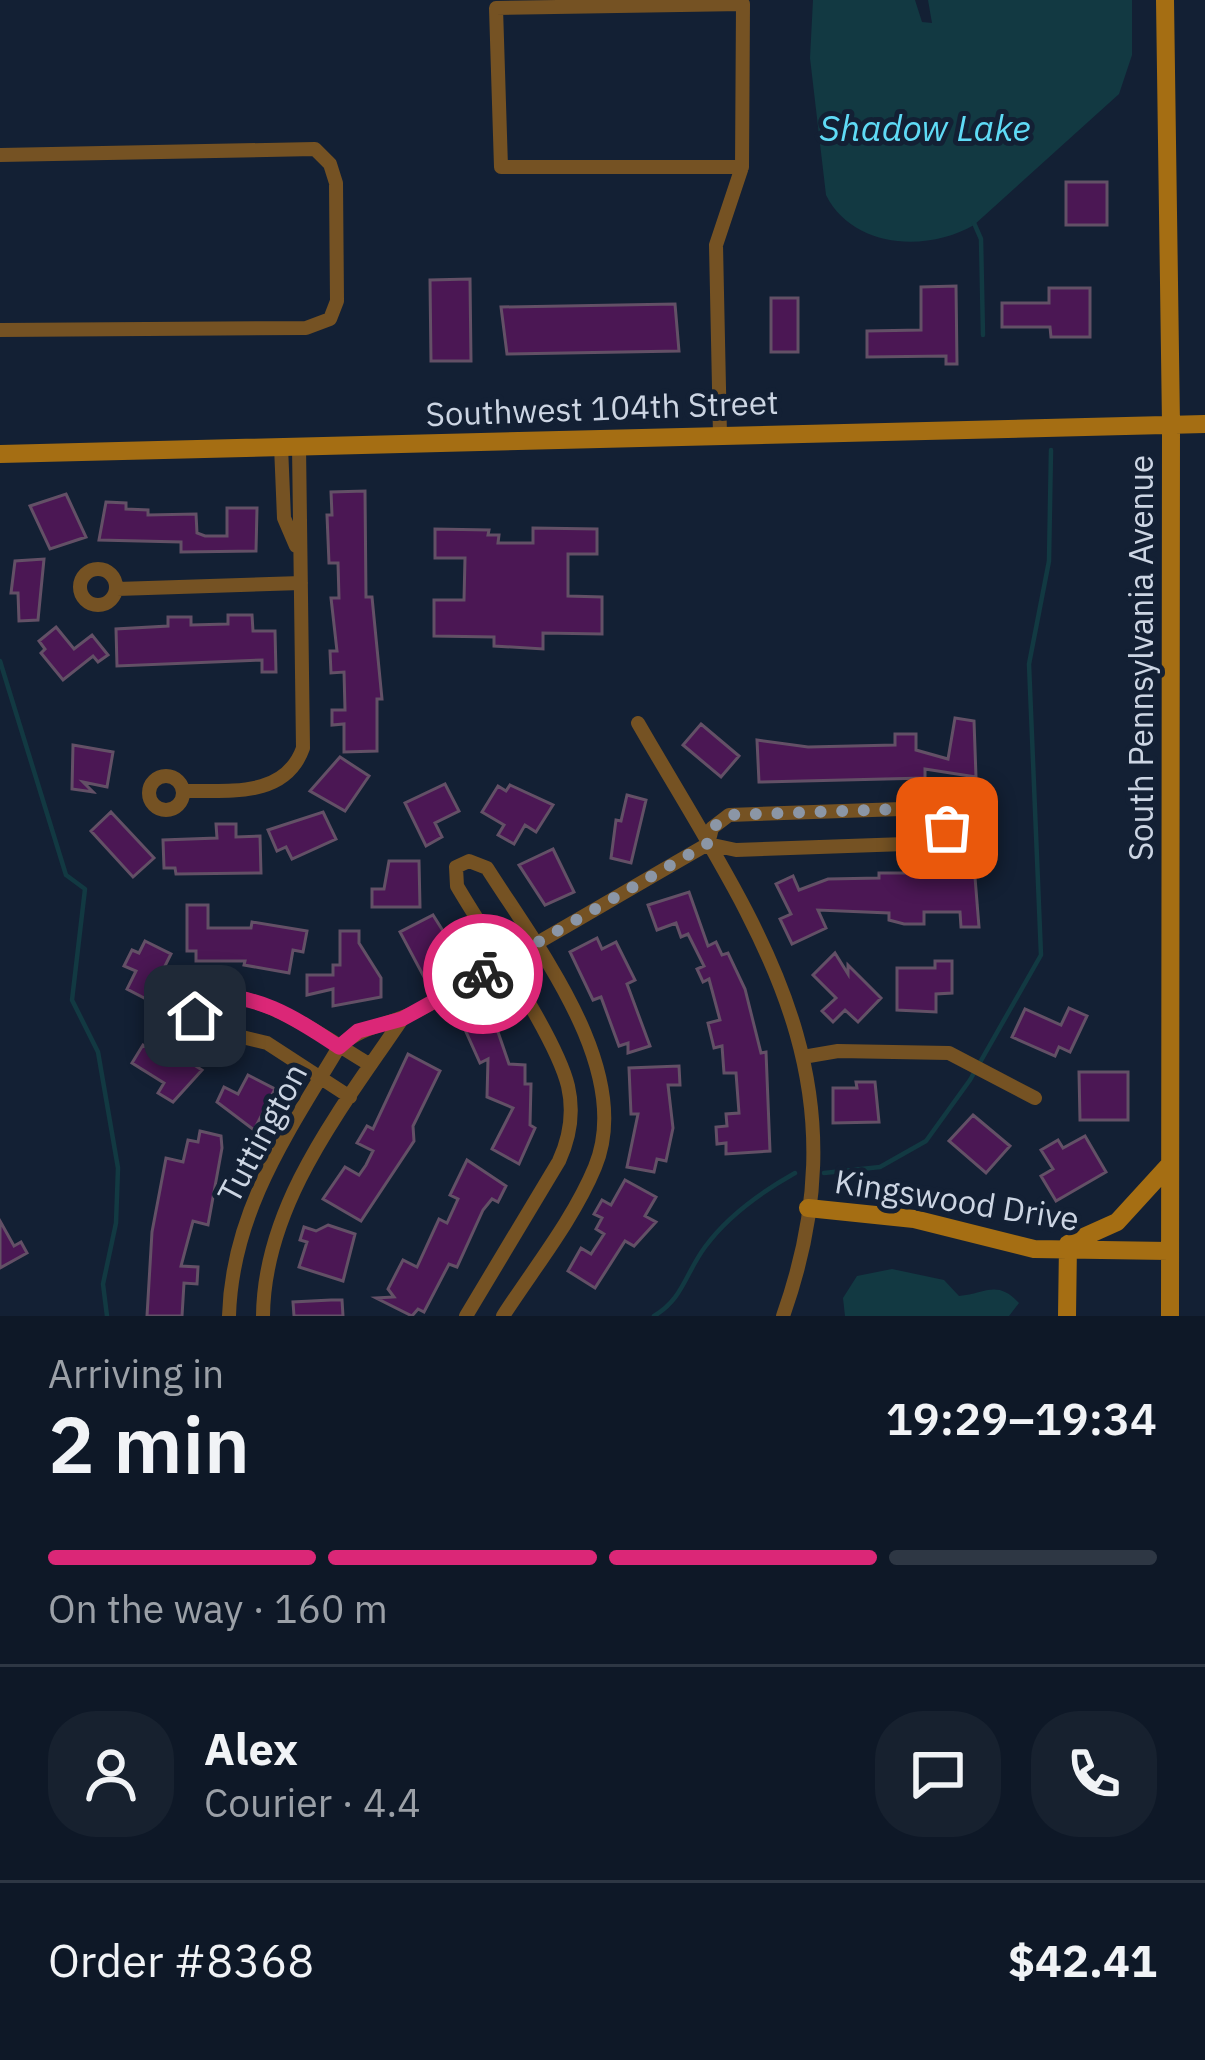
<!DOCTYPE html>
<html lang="en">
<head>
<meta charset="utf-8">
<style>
	body { margin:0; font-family:"IBM Plex Sans",sans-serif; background:#17212f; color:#f1f3f6; height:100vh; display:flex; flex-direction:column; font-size:45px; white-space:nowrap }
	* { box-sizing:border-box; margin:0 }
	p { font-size:39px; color:#9ba0a7 }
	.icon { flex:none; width:66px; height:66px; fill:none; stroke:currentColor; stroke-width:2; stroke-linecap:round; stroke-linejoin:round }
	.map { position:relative; height:1316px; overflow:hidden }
	.sheet { display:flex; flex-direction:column; background:#0e1827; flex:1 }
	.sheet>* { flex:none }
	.pin { position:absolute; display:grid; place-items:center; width:102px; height:102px; color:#fff; margin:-51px; border-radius:24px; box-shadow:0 6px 18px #0006 }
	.courier { position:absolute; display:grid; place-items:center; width:120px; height:120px; margin:-60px; border:9px solid #db2777; border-radius:50%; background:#fff; color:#222; box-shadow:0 3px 15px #0007 }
	.overview em { font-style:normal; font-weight:600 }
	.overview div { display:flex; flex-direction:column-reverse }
	.overview { display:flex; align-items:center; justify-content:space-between; height:204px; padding:0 48px }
	h1 { font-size:78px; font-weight:600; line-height:90px }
	.bar { display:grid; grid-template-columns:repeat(4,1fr); gap:18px 12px; align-content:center; height:144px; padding:0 48px }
	.bar i { height:15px; border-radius:9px; background:#2e3744 }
	.bar .selected { background:#db2777 }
	.bar p { grid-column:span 4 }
	.line { display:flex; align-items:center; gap:30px; padding:0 48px; border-top:3px solid #2e3744 }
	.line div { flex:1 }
	.round { display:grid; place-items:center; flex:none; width:126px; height:126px; border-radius:48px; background:#17212f }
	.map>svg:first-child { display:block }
	.water { fill:#123942 }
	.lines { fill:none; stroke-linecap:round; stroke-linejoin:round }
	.stream { stroke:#123942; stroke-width:4.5 }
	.building { fill:#4b1754; stroke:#635066; stroke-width:3 }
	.street { stroke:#755223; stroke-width:14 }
	.secondary { stroke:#a56e13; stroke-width:18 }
	.done { stroke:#8b96a6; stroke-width:12; stroke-dasharray:0 21.6 }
	.route { stroke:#db2777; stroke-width:15 }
	.labels { text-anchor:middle; stroke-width:10; stroke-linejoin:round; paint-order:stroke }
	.street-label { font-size:33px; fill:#ccd5e3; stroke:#132034 }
	.water-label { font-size:36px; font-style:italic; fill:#5fdbf6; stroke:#132034 }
</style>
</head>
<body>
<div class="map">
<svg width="1205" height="1316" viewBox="0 0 1205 1316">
	<rect width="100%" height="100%" fill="#132034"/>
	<path class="water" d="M813,0H915L922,22L932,23L928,0H1132V55L1119,94L974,225C928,252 853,249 826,195L810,58Z
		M892,1269L944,1280L959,1296C985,1294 997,1279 1019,1303L1009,1316H845L843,1298L857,1276Z"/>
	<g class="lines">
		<path class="stream" d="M974,223L981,239L983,335
			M0,661L66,875L85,889L72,1000L98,1052L118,1168L116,1223L103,1284L107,1316
			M824,1173L880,1167L926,1141L970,1080L1041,955L1029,664L1049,561L1051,450
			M654,1316C683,1299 685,1274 705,1247C727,1217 763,1191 795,1173"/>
	</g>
	<path class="building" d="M1066,182H1107V225H1066Z
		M470,279L471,361H431L430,280Z
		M956,286L957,364H946V356L867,357V331L921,330V287Z
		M1049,288H1090V337H1051L1050,327H1002V303H1049Z
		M771,298H798V352H771Z
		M675,304L679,351L507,354L501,307Z
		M365,491L366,597H372L382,699H377V751L344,752V724L332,725V710H345L344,672L331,673L330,651H337L331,598H339L338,563H329L327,515H332L331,492Z
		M66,494L86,537L50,549L30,506Z
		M106,502L126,503V509L148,510V515L196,514L197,533L205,536H227V508H257L256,551L181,552V542L99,540Z
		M533,528L597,529V554H568V596L602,597V634L543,633V649L494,646V637L434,636V600H464L465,558H435V529L489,530L488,535H499L498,543H533Z
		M44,559L38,620L19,621L18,593H11L15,561Z
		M228,615H252L253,631H275L276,672H262V660L117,666L116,629L168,626V617H191V625L228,624Z
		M56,627L74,649L92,635L108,655L98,662L93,656L63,680L41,653L45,649L39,641Z
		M955,718L974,721L976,777L925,769V778L759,782L757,740L808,747L895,745V734H916V750L948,759Z
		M701,724L739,756L721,777L683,745Z
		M73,745L113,752L107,787L83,782L93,792L72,789Z
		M340,757L369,776L345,811L310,791Z
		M445,784L459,811L435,823L442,837L426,846L405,803Z
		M510,785L553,805L536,832L525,825L514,844L498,835L504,825L482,812L498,786L506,791Z
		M627,795L646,800L631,863L611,858L616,820L621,821Z
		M111,812L154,858L133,877L91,831Z
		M323,812L336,839L292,859L286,847L277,851L268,830Z
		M216,824H236V837L260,836L261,873L176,874L175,868H164L163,840L217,838Z
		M553,849L574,892L545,905L519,865Z
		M389,861H419L420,907H372V889H384Z
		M959,865H974L979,927H961L960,912H924V924H904L889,920V913L818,910L826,928L792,944L780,919L791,914L776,884L793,876L799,890L828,879L879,878V873H959Z
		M689,892L708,946L716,942L722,955L728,953L745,989L761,1053L766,1052L770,1151L726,1154V1143L717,1144L716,1127L727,1126L726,1114L739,1113L736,1073H724L722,1046L714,1048L708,1023L720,1020L709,979L703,982L697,969L704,966L688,934L681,937L676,923L657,930L648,905Z
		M187,905H208V928H251L252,922L307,931L303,952L293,950L289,973L244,965L245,961H196V951H187Z
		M433,915L460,958L424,977L400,932Z
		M340,931H359V943L381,978V997L333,1006V989L307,995V975H333V965H340Z
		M597,938L602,949L616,942L635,980L627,984L650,1046L628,1053V1043L619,1046L601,997L593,1000L570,952Z
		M145,941L171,954L148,1000L127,989L136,971L124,966L132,950L139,953Z
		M835,953L848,974V965L881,998L858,1022L845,1010L833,1022L822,1011L836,998L813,975Z
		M935,961H952V993L936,994V1012L897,1010V968H935Z
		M487,1000L509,1064L525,1065V1084H531L530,1125L535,1128L519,1164L492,1149L513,1108L487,1097L488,1059L480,1063L458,1014Z
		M1069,1008L1087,1016L1070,1052L1059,1047L1055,1056L1012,1037L1025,1009L1061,1025Z
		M159,1043L202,1070L173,1102L158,1093L164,1083L132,1063L143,1045L154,1052Z
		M408,1054L440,1071L413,1126L414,1141L361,1221L323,1199L345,1167L359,1175L366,1165L373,1151L357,1143L367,1126L373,1129Z
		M679,1066L680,1085H668L673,1128L666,1161L657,1159L654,1172L627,1167L638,1114H631L629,1068Z
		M1079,1072H1128V1120H1080Z
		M248,1075L275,1089L254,1130L217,1102L224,1087L238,1094Z
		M856,1082H875L879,1122L833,1123V1088H857Z
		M973,1115L1010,1146L986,1173L949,1141Z
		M200,1131L221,1136L222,1148L208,1225L193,1221L181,1266L198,1267L197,1284L184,1283L182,1316H147L152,1232L166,1158L183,1162L188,1140L198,1142Z
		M1085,1136L1106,1172L1056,1201L1041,1176L1053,1169L1041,1150L1058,1140L1063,1148Z
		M467,1160L506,1186L498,1202L492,1199L483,1210L457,1267L449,1264L424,1312L418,1309L412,1316L376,1298L394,1297L388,1289L403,1260L417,1267L439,1219L447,1223L458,1199L450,1195Z
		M625,1180L656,1197L645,1216L656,1222L634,1246L625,1241L595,1288L568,1271L581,1248L591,1254L604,1234L596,1229L602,1218L594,1214L602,1200L611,1205Z
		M0,1221L14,1246L21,1242L27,1253L0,1268Z
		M328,1225L355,1234L343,1281L299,1267L307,1242L300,1240L304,1227L316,1231Z
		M331,1300H342L343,1316H294L293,1302Z"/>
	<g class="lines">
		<path class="street" d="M0,155L315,149L330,164L336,183L337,301L330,319L306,328L0,330
			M720,435L716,245L742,167L743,4L496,8L501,167H742
			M281,446L284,518L296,546
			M80 587a18 18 0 1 1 36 0a18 18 0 1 1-36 0Z
			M117,589L301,583
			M638,723C754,924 870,1071 783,1316
			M149 793a17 17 0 1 1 34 0a17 17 0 1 1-34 0Z
			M183,791C227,790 285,799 303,748L299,446
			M803,1057L838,1051L949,1053L1035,1098
			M350,1097L267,1043L201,1027L195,1016L198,1004C242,974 330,1042 369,1064
			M229,1316C232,1212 287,1134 339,1047C363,1024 393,1025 421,1009C517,956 612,899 708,844L712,828L729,815L931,808L948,821L945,835L934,843L736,850L708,844
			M263,1316C264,1204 342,1108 402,1019
			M466,1316L559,1161C570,1137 574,1112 568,1086C556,1036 486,936 457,886L456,867L469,861L487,868C537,947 635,1071 595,1167C573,1220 534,1268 503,1316"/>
		<path class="secondary" d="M1165,0L1171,424L1170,1316
			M0,454L1205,424
			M808,1208L914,1219L1034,1249L1169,1251
			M1068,1244L1117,1222L1170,1164
			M1067,1316L1068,1244"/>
	</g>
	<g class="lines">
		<path class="done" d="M483,974L707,844L712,828L729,815L931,808L946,816L947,828"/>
		<path class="route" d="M195,1016L202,999C252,988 300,1021 339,1047L358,1031L402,1019L483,974"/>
	</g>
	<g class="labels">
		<g class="street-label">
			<text transform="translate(602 408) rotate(-2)" y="12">Southwest 104th Street</text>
			<text transform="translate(1141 658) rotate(-90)" y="12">South Pennsylvania Avenue</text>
			<text transform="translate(262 1133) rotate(-62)" y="12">Tuttington</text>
			<text transform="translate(957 1200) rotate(9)" y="12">Kingswood Drive</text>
		</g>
		<g class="water-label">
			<text x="925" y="141">Shadow Lake</text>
		</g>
	</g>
</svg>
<div class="pin" style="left:947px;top:828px;background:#ea580c"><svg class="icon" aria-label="bag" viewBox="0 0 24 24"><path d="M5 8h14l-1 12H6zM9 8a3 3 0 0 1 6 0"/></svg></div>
<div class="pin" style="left:195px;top:1016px;background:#1f2937"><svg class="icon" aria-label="home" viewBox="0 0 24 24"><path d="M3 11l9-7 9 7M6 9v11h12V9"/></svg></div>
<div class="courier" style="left:483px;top:974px"><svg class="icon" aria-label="bike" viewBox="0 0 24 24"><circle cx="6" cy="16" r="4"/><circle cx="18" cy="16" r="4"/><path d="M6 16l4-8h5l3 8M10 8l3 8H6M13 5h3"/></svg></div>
</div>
<section class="sheet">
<div class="overview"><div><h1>2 min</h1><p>Arriving in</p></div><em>19:29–19:34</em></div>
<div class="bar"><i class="selected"></i><i class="selected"></i><i class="selected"></i><i></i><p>On the way · 160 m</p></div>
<div class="line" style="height:216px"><a class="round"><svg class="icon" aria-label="person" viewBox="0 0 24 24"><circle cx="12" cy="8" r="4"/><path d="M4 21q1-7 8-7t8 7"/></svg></a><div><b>Alex</b><p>Courier · 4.4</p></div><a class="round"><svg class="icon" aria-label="chat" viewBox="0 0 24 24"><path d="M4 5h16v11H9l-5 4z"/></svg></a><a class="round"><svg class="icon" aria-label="phone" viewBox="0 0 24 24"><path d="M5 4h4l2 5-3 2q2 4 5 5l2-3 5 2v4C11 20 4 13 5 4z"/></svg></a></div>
<div class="line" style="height:156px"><div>Order #8368</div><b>$42.41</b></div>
</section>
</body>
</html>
